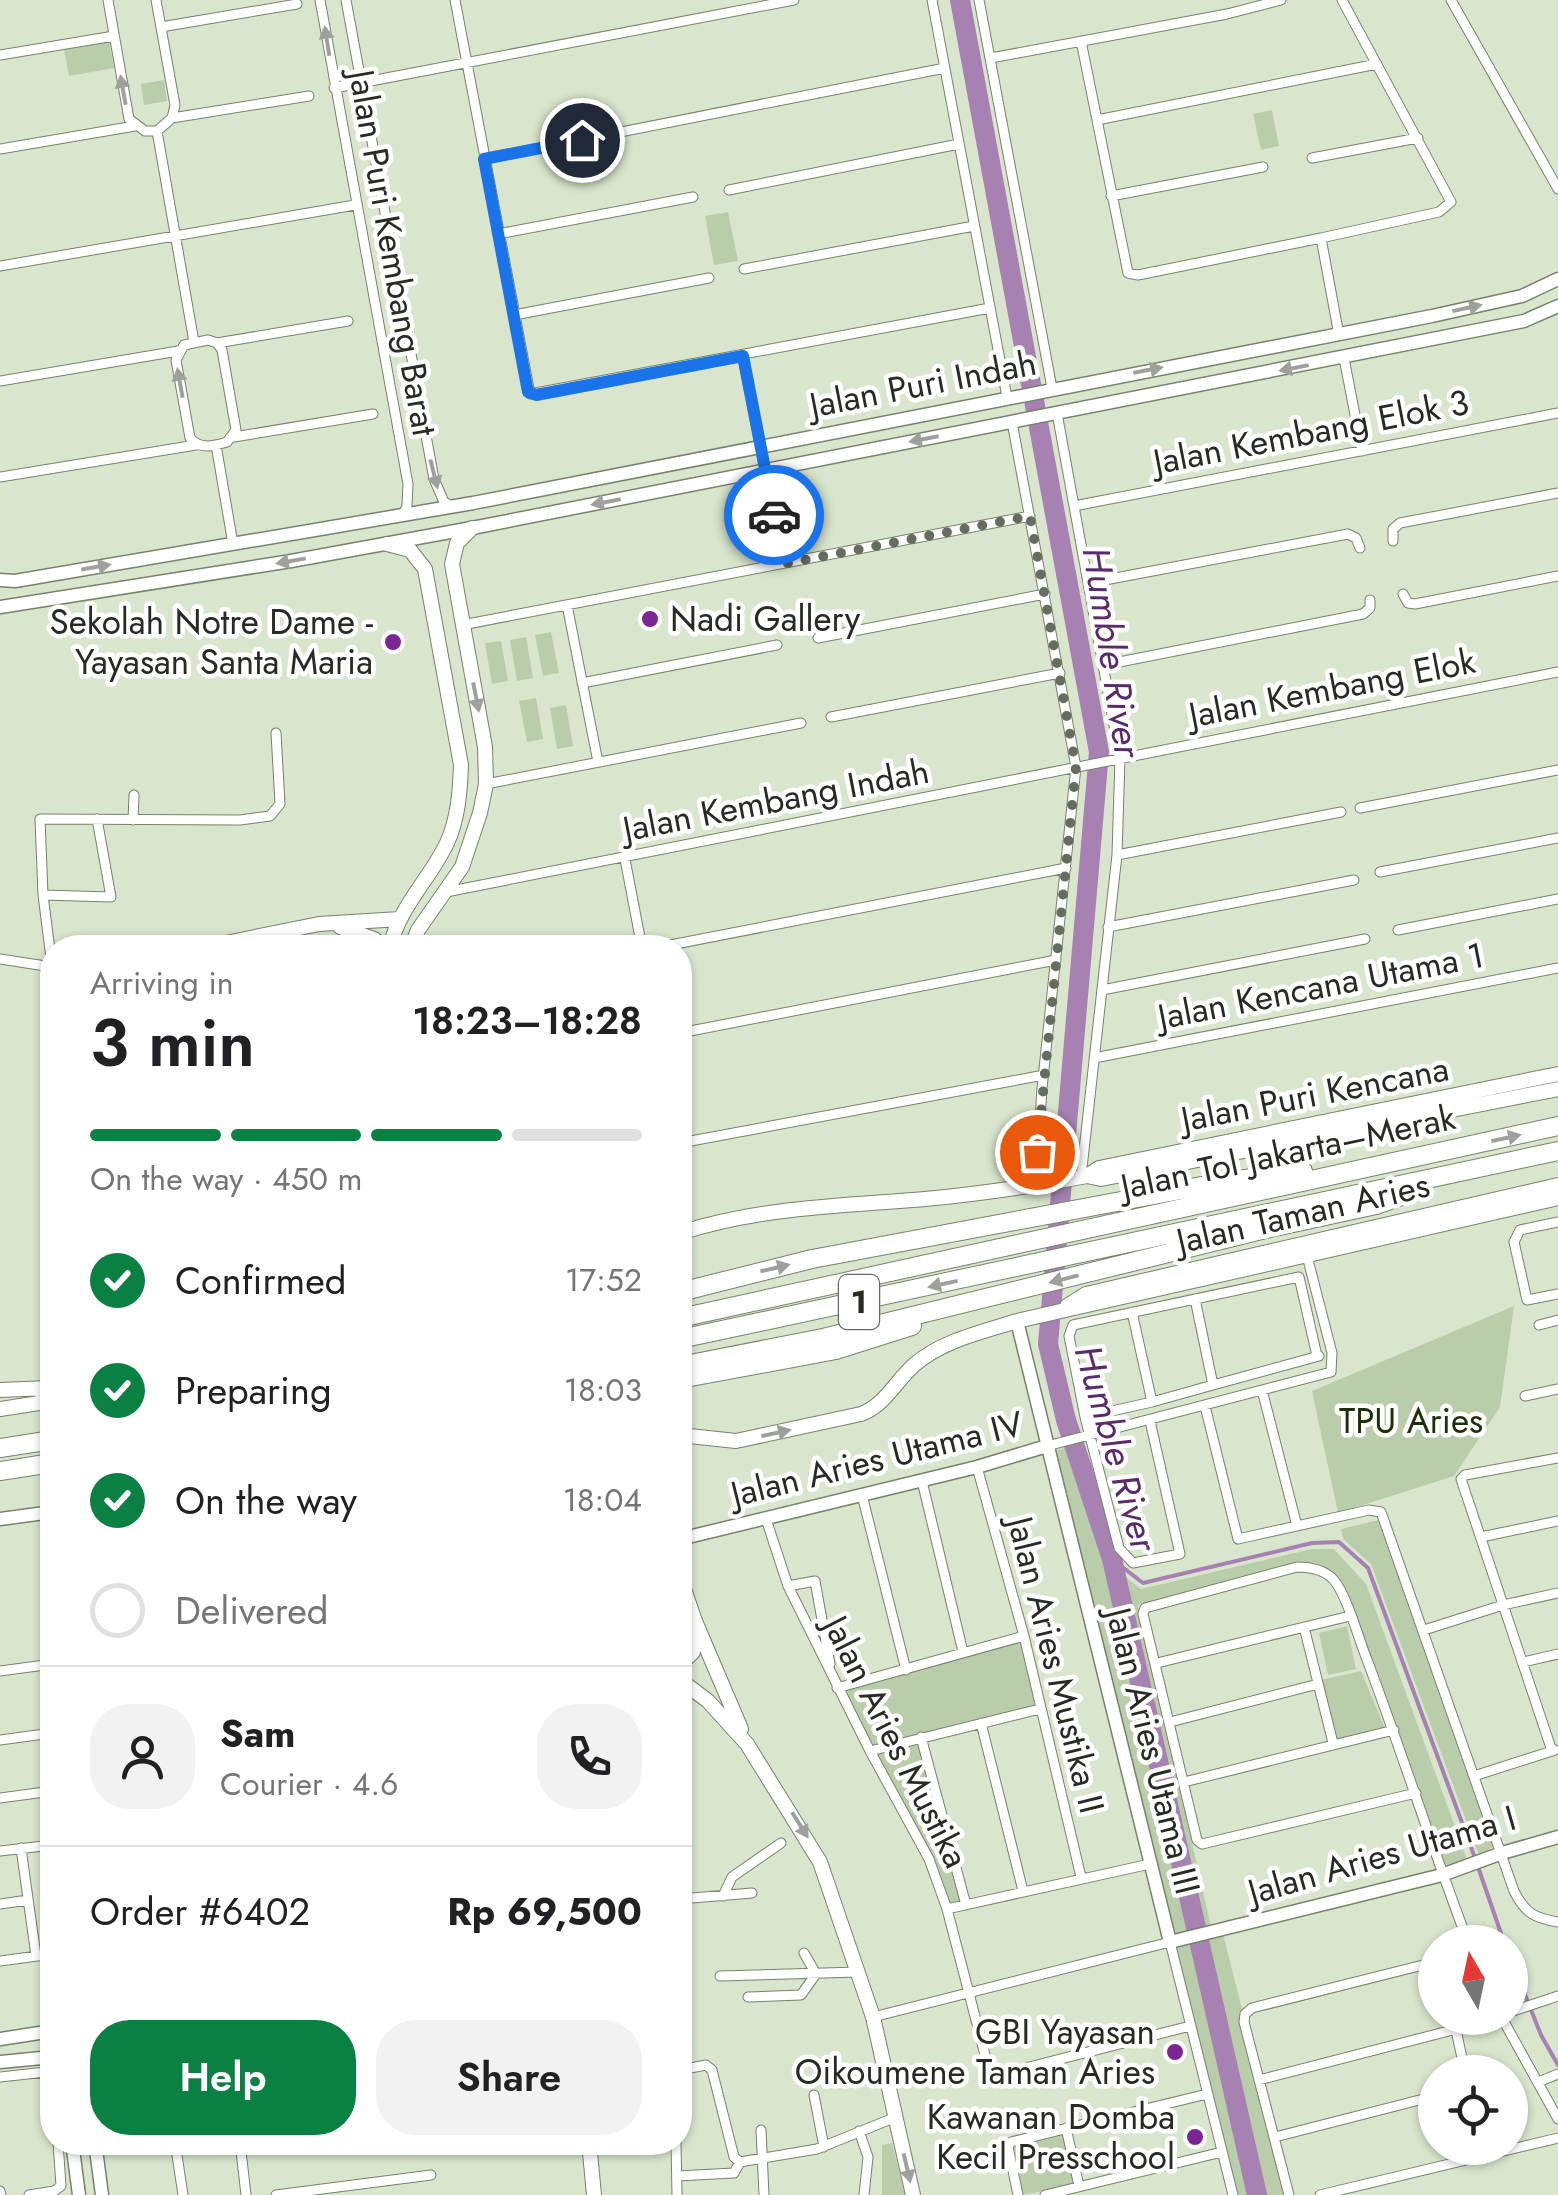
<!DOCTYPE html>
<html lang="en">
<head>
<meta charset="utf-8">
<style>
	body { margin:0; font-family:Jost,sans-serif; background:#f2f2f2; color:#202124; height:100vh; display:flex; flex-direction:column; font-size:38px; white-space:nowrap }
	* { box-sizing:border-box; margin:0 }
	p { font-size:32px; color:#757577 }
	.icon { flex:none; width:55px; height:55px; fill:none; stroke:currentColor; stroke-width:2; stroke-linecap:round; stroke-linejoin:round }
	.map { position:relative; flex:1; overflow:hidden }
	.details { position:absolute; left:40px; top:935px; width:652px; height:1220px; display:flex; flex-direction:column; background:#fff; border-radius:40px; box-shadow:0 2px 8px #0004 }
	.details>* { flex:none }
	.needle { width:65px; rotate:351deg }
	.buttons { position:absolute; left:1418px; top:1925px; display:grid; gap:20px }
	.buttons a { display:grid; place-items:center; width:110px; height:110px; border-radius:50%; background:#fff; box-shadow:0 2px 8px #0004; font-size:50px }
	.pin { position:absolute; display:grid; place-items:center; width:85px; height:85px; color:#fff; margin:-42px; border:5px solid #fff; border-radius:50%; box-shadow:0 2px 10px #0007 }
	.courier { position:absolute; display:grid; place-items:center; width:100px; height:100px; margin:-50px; border:8px solid #1a73e8; border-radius:50%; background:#fff; color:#222; box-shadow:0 2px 12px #0007 }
	.head em { font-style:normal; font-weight:600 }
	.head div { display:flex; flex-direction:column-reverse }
	.head { display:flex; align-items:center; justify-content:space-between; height:170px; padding:0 50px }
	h1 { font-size:65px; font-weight:600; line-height:75px }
	.bar { display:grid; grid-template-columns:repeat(4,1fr); gap:15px 10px; align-content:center; height:120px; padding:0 50px }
	.bar i { height:12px; border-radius:8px; background:#e0e0e0 }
	.bar .selected { background:#0b8043 }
	.bar p { grid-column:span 4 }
	.line { display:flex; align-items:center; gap:25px; padding:0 50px; border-top:2px solid #e0e0e0 }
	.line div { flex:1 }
	.round { display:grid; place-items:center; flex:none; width:105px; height:105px; border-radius:40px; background:#f2f2f2 }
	ol { padding:0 50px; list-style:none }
	li { display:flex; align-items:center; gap:30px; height:110px }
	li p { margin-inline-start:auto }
	li .icon { padding:10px; border-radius:50%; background:#0b8043; color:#fff; stroke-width:4 }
	li:last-child { color:#757577 }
	li i { width:55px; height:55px; border:5px solid #e0e0e0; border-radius:50% }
	.button { display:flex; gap:20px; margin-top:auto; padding:20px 50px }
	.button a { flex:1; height:115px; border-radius:40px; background:#0b8043; color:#fff; font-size:40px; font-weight:600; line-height:115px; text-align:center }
	.button a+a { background:#f2f2f2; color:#202124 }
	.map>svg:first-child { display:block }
	.green { fill:#bacdaa }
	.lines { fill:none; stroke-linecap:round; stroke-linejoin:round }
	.stream { stroke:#a681b2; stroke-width:4 }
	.river { stroke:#a681b2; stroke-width:20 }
	.street-casing { stroke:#76826b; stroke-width:11 }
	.secondary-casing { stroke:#76826b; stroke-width:15 }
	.primary-casing { stroke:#76826b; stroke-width:16 }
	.highway-casing { stroke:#76826b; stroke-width:20 }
	.street { stroke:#fff; stroke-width:9 }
	.secondary { stroke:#fff; stroke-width:12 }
	.primary { stroke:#fff; stroke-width:14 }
	.highway { stroke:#fff; stroke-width:18 }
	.oneway { fill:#9ea09c }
	.done { stroke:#656d5e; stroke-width:10; stroke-dasharray:0 18 }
	.route { stroke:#1a73e8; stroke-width:12 }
	.poi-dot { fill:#7c2695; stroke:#fff; stroke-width:4 }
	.labels { text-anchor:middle; stroke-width:9; stroke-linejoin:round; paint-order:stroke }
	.shield { fill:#fff; stroke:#686b65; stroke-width:2.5 }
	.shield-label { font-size:32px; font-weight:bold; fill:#272c23 }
	.street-label { font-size:35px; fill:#272c23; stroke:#fff }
	.poi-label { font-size:35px; fill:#272c23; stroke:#fff; text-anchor:end }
	.park-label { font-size:35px; fill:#1e3008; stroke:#fff }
	.water-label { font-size:38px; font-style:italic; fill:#5a2b69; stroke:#fff }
</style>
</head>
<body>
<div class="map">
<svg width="1558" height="2195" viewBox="0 0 1558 2195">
	<rect width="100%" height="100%" fill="#d9e6cd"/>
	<path class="green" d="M109,41L114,68L69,76L64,50Z
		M164,80L167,101L144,105L141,84Z
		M1272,110L1279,146L1261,150L1253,114Z
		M728,212L738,261L714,265L705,216Z
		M551,632L559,673L543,676L535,635Z
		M526,637L533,678L517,681L510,640Z
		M501,641L508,681L492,684L485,643Z
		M536,698L543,739L527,742L519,701Z
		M566,705L573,746L557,749L550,708Z
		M1514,1306L1500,1407L1454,1476L1338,1513L1312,1391Z
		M1070,1446L1109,1562L1196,1937L1176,1940L1053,1452Z
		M1379,1520L1495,1846L1479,1855L1371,1564L1343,1539L1341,1529Z
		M1312,1549H1334L1366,1584L1468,1862L1446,1870L1343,1586L1320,1569L1292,1566L1138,1605L1212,1931L1204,1934L1119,1572L1141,1589Z
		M1347,1626L1356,1669L1328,1675L1319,1633Z
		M1021,1641L1037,1705L870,1746L841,1691Z
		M1361,1671L1385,1728L1337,1739L1321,1680Z
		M921,1743L965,1903L950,1906L943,1881L874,1753Z
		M1223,1934L1289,2195H1233L1175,1948Z
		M1064,2129L1077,2186L1020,2195L1011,2144Z
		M892,2143L905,2195H882V2145Z"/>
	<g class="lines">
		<path class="stream" d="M1112,1559L1143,1583L1312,1543L1339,1542L1368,1568L1475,1858
			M1478,1867L1504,1942
			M1510,1957L1541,2035L1558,2065"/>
		<path class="river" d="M960,0L1099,752L1048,1344L1066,1420L1112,1559L1257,2195"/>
		<defs>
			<path id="street" d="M108,0L129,119L145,131H157L172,118L175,105L156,0
				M320,0L408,484L407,506L403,515
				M346,0L434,479L444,502L452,506
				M455,0L530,394L990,308
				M932,0L1007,397
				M979,0L1052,388
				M1451,0L1558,189
				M161,27L297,4
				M1081,41L1128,273L1138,275L1321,238L1339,335
				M0,55L114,36
				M991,58L1227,14L1281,0
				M334,88L794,0
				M172,118L309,96
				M1097,120L1377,64
				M157,131L194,342
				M0,149L135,126
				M1312,158L1418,138
				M484,159L945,68
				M729,190L959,144
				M1111,196L1263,167
				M498,234L693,197
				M1321,238L1439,212L1451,202L1342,0
				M0,266L355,205
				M744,269L974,226
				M514,315L709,278
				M217,343L222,350L236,430L227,442C214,446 200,450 190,438L176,360L184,345L208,340L217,343L348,321
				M743,357L783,563
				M1344,358L1362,451
				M0,381L178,351
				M1057,413L1120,758L1117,855L1081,1177
				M1012,422L1076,767L1042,1088L1036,1185
				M234,437L373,414
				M216,445L233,544
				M0,477L196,445
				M1074,506L1558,413
				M1393,541V529L1400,523L1558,493
				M1089,583L1348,534L1356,538L1360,548
				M1403,594L1408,603L1415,604L1558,576
				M567,605L598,762
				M462,625L1030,516
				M818,638L1045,594
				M1104,665L1363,614L1370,608V600
				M582,683L777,645
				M831,717L1060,673
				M486,784L801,723
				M1360,808L1558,770
				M133,820L134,795
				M1117,855L1341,812
				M625,859L642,948
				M1380,872L1558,838
				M446,892L1558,672
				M43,895L111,897L97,819
				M1108,927L1354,880
				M1398,930L1558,899
				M655,948L1066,868
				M0,959L52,967
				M52,966L43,895L40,819L240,820L270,816L280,804L276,733
				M1102,990L1365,939
				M680,1033L1056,960
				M1094,1058L1558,968
				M680,1143L1044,1075
				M1558,1222L1520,1230L1514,1242L1527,1300L1558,1294
				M1195,1299L1213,1385L1319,1356
				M1132,1312L1152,1402L1213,1385
				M1539,1325L1558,1320
				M1262,1390L1297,1526
				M1525,1396L1558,1389
				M1205,1406L1238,1539L1369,1510L1381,1512L1514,1891C1525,1913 1534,1918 1558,1922
				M1085,1417L1152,1402
				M1150,1421L1180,1554L1133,1563L1119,1548L1085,1417L1069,1336L1073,1325L1299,1277L1317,1356
				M1047,1446L1331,1372L1332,1353L1306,1252
				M977,1467L1024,1636L1081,1877
				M922,1481L963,1652
				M862,1495L906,1670
				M766,1519L788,1586L870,1751L929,1859L947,1909L989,2070L994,2074L1006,2073L1190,2026
				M1481,1537L1558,1521
				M788,1586L815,1581L830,1664
				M1304,1627L1333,1743
				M1424,1630L1503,1605L1558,1593
				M1523,1662L1558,1654
				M1157,1663L1350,1616
				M0,1671L52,1664
				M837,1688L1024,1636
				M1170,1722L1318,1684
				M981,1723L1023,1891
				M921,1737L966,1905
				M0,1740L52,1733
				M870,1751L1040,1709
				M1552,1751L1461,1479L1465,1475L1558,1458
				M1474,1776L1555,1750
				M1184,1782L1394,1730
				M1416,1793L1202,1844L1197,1840L1143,1614L1145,1608L1297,1567C1310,1567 1323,1569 1333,1579C1347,1595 1358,1637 1366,1657C1402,1752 1432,1848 1468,1942
				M0,1798L52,1791
				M21,1848L36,1956
				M0,1851L52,1845
				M723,1896L732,1877L781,1843
				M680,1899L752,1893
				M0,1904L28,1900
				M947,1909L1150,1864
				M804,1953L816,1974
				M0,1961L52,1954
				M720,1976L859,1972
				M748,1997L801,1995L816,1974
				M1510,2012L1558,1996
				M873,2017L1170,1942L1233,2195
				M1502,2018L1558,2119
				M1456,2030L1465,2072
				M680,2070L706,2065L712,2070L734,2157L740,2162L817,2149L896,2117
				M0,2077L46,2072L52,2098
				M1259,2080L1499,2018
				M1538,2082L1558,2074
				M814,2095L824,2147
				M1066,2128L1079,2186
				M761,2130L764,2195
				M859,2131L868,2157L864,2195
				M1275,2137L1435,2096
				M175,2142L183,2195
				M240,2142L246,2195
				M298,2142L304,2148L341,2142
				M676,2142L677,2195
				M677,2176L734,2173L740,2162
				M0,2191L1,2195
				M29,2195L54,2191L61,2186L58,2142
				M276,2195L431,2175
				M1018,2195L1008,2147L1011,2142L1207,2094
				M1045,2195L1222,2152
				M1289,2195L1244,2022L1245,2014L1252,2008L1435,1962
				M1320,2195L1558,2138"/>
			<path id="secondary" d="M0,580L15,581L473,503L1432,316L1522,296L1558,279
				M0,607L291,561L472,528L1524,321L1558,306
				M1017,1321L1170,1942L1442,1875L1502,1853L1558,1837
				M0,1519L52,1512
				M680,1539L977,1467L1047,1446
				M0,2039L52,2031
				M0,2062L52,2057
				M72,2142L79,2195
				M95,2142L102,2195"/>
			<path id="primary" d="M387,544L410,550L425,569L461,765C460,792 458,819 447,843C430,879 398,908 390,948
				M340,927L374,939L385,948
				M201,948L319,924L400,919
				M411,948L418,930L462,867L480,813L486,784L485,747L452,564L457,543L472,528
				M1087,1176L1099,1168L1558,1074
				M680,1233C761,1207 841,1206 925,1199C979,1194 1033,1186 1087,1176L1101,1179L1558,1089
				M1067,1306L1086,1294L1558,1185
				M0,1390L49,1388
				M0,1409L52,1401
				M680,1435L736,1441L861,1414C885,1405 895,1382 914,1365C941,1341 982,1332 1017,1321L1558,1198
				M680,1577L695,1621L741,1729
				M680,1665L693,1652L696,1627
				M680,1680L708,1701L747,1744L820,1862L873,2017L913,2195
				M589,2142L594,2195"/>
			<path id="highway" d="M680,1292L812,1259L1223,1182L1303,1171
				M680,1318L1558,1126
				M680,1339L1558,1151
				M680,1366L823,1338L1270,1228L1376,1205L1407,1194L1415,1185
				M680,1379L836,1350L912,1326
				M42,1390L52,1389
				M0,1448L52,1440
				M0,1471L52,1463"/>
		</defs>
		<use href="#street" class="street-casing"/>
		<use href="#secondary" class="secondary-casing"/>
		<use href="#primary" class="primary-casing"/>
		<use href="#highway" class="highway-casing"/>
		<use href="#street" class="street"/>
		<use href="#secondary" class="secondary"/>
		<use href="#primary" class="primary"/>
		<use href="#highway" class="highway"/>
	</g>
	<defs><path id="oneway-solid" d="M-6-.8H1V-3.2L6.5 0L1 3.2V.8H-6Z" transform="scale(2.5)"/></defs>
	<g class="oneway">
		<use href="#oneway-solid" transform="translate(327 41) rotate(-99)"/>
		<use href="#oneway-solid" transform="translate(123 90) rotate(-100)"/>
		<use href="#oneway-solid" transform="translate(1467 308) rotate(-12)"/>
		<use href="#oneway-solid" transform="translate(1294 368) rotate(169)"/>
		<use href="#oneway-solid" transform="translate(1148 370) rotate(-11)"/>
		<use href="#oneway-solid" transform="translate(180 383) rotate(-100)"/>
		<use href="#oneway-solid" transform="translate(924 439) rotate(169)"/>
		<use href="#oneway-solid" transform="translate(434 474) rotate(76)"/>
		<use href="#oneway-solid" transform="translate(606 502) rotate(169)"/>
		<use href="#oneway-solid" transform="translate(291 561) rotate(170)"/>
		<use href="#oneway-solid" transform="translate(96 567) rotate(-10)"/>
		<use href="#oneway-solid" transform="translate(476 697) rotate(79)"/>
		<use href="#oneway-solid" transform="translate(1506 1138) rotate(-12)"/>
		<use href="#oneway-solid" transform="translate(775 1268) rotate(-13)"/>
		<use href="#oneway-solid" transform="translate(1064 1279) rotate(166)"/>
		<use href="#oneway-solid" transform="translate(943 1284) rotate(168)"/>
		<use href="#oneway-solid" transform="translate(776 1433) rotate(-12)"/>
		<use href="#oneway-solid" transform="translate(800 1825) rotate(58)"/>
		<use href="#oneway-solid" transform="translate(907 2168) rotate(77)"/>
	</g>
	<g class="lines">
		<path class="done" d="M774,515L784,564L1030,516L1076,767L1037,1152"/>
		<path class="route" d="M582,140L484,159L528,392L536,395L743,356L774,515"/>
	</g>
	<g class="poi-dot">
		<circle cx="650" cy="619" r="10"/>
		<circle cx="393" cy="642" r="10"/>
		<circle cx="1175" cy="2052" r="10"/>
		<circle cx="1195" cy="2137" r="10"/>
	</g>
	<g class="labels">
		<rect class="shield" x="839" y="1275" width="40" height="54" rx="8"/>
		<g class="shield-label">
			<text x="859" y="1313">1</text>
		</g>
		<g class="street-label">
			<text transform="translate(393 253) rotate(80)" y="12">Jalan Puri Kembang Barat</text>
			<text transform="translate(923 384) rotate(-11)" y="12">Jalan Puri Indah</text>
			<text transform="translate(1311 432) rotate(-11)" y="12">Jalan Kembang Elok 3</text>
			<text transform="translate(1332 688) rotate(-11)" y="12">Jalan Kembang Elok</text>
			<text transform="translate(776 800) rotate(-11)" y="12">Jalan Kembang Indah</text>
			<text transform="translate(1321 986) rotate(-11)" y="12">Jalan Kencana Utama 1</text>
			<text transform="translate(1315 1094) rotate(-11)" y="12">Jalan Puri Kencana</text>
			<text transform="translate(1288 1152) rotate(-12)" y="12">Jalan Tol Jakarta–Merak</text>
			<text transform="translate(1303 1213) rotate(-13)" y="12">Jalan Taman Aries</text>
			<text transform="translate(877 1459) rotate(-14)" y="12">Jalan Aries Utama IV</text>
			<text transform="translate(1056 1665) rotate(76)" y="12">Jalan Aries Mustika II</text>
			<text transform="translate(896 1742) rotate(63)" y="12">Jalan Aries Mustika</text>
			<text transform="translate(1153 1751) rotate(76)" y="12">Jalan Aries Utama III</text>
			<text transform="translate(1382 1855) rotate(-16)" y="12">Jalan Aries Utama I</text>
		</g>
		<g class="poi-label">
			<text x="670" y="631" text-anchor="start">Nadi Gallery</text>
			<text x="373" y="634">Sekolah Notre Dame -<tspan x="373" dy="40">Yayasan Santa Maria</tspan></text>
			<text x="1155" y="2044">GBI Yayasan<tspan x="1155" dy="40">Oikoumene Taman Aries</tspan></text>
			<text x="1175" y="2129">Kawanan Domba<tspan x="1175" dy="40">Kecil Presschool</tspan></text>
		</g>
		<g class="park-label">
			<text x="1411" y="1433">TPU Aries</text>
		</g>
		<g class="water-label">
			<text transform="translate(1112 652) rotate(81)" y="13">Humble River</text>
			<text transform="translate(1116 1448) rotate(74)" y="13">Humble River</text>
		</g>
	</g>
</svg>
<div class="buttons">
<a><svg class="needle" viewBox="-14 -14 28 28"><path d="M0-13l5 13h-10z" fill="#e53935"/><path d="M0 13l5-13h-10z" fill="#757577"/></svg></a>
<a><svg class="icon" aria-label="locate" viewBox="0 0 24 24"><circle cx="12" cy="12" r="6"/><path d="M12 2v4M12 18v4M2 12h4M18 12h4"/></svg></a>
</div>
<div class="pin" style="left:1037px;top:1152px;background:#ea580c"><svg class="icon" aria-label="bag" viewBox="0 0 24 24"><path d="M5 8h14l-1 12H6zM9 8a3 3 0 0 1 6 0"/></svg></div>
<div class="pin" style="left:582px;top:140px;background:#1f2937"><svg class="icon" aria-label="home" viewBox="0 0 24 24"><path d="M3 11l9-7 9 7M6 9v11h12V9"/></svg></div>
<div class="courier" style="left:774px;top:515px"><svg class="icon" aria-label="car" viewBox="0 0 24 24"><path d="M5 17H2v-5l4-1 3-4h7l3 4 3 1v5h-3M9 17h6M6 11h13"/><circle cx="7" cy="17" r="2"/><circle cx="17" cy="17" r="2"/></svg></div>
<section class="details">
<div class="head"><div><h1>3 min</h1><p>Arriving in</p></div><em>18:23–18:28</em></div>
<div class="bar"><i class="selected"></i><i class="selected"></i><i class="selected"></i><i></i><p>On the way · 450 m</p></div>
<ol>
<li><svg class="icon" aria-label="check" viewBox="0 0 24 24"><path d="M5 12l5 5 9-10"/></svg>Confirmed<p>17:52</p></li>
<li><svg class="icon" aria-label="check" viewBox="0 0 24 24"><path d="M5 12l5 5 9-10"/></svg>Preparing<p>18:03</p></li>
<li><svg class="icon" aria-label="check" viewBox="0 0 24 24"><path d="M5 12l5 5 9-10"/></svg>On the way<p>18:04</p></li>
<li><i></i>Delivered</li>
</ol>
<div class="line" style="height:180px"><a class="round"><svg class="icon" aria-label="person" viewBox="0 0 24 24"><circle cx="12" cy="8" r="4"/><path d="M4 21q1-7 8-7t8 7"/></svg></a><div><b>Sam</b><p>Courier · 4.6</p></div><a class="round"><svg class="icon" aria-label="phone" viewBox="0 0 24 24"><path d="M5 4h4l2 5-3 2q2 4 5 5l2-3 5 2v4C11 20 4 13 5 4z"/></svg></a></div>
<div class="line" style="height:130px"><div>Order #6402</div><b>Rp 69,500</b></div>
<div class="button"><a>Help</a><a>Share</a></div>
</section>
</div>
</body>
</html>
